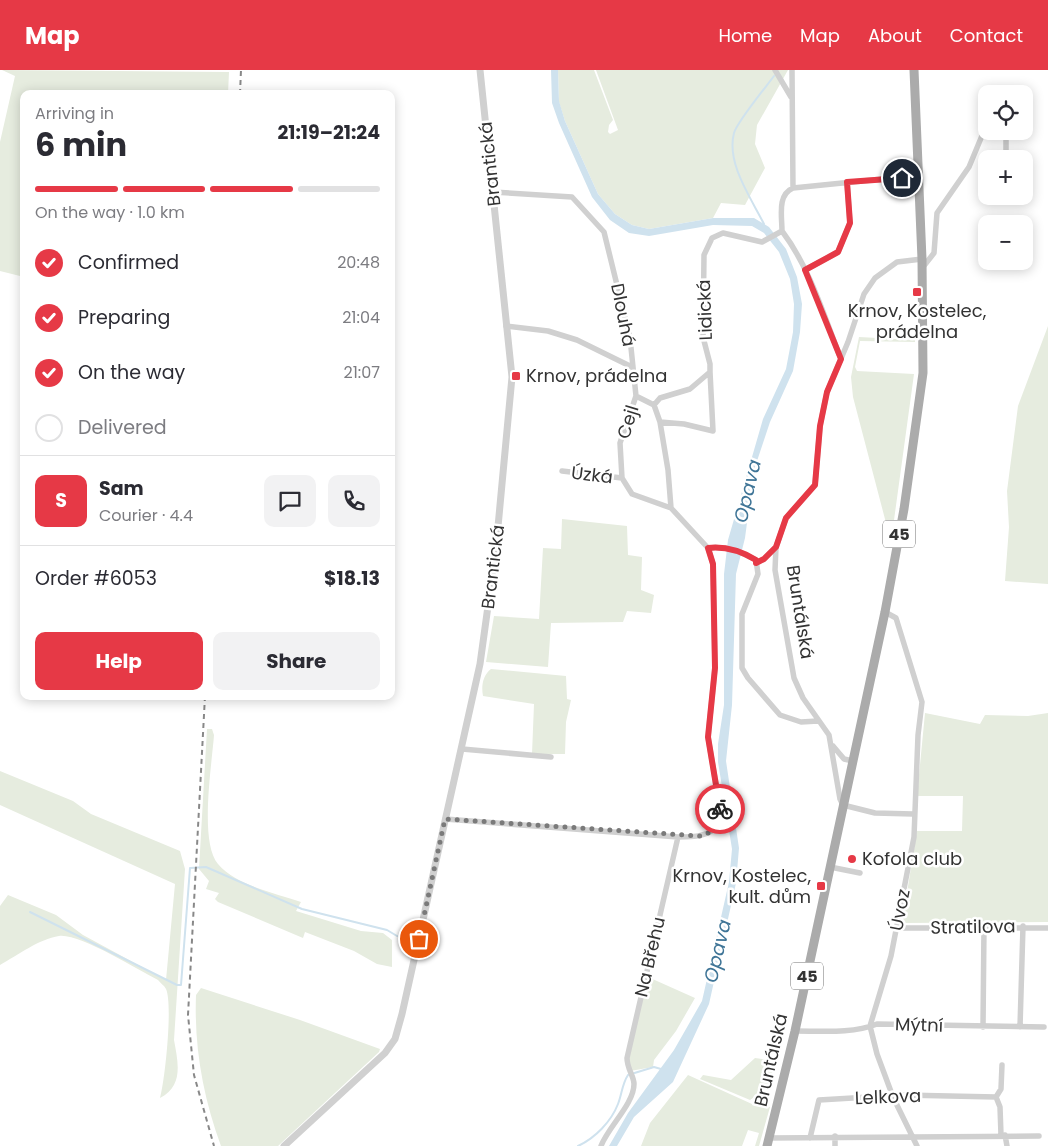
<!DOCTYPE html>
<html lang="en">
<head>
<meta charset="utf-8">
<style>
	body { margin:0; font-family:Poppins,sans-serif; background:#f2f2f3; color:#2b2b33; height:100vh; display:flex; flex-direction:column; font-size:19px; white-space:nowrap }
	* { box-sizing:border-box; margin:0 }
	p { font-size:16px; color:#7c7c81 }
	.icon { flex:none; width:28px; height:28px; fill:none; stroke:currentColor; stroke-width:2; stroke-linecap:round; stroke-linejoin:round }
	.map { position:relative; flex:1; overflow:hidden }
	.side { position:absolute; left:20px; top:20px; width:375px; height:610px; display:flex; flex-direction:column; background:#fff; border-radius:10px; box-shadow:0 2px 12px #0003 }
	.side>* { flex:none }
	.buttons { position:absolute; left:978px; top:15px; display:grid; gap:10px }
	.buttons a { display:grid; place-items:center; width:55px; height:55px; border-radius:10px; background:#fff; box-shadow:0 2px 12px #0003; font-size:25px }
	.pin { position:absolute; display:grid; place-items:center; width:42px; height:42px; color:#fff; margin:-21px; border:2px solid #fff; border-radius:50%; box-shadow:0 1px 5px #0007 }
	.courier { position:absolute; display:grid; place-items:center; width:50px; height:50px; margin:-25px; border:4px solid #e63946; border-radius:50%; background:#fff; color:#222; box-shadow:0 1px 6px #0007 }
	.overview em { font-style:normal; font-weight:700 }
	.overview div { display:flex; flex-direction:column-reverse }
	.overview { display:flex; align-items:center; justify-content:space-between; height:85px; padding:0 15px }
	h1 { font-size:32px; font-weight:700; line-height:38px }
	.bar { display:grid; grid-template-columns:repeat(4,1fr); gap:8px 5px; align-content:center; height:60px; padding:0 15px }
	.bar i { height:6px; border-radius:4px; background:#e1e1e2 }
	.bar .current { background:#e63946 }
	.bar p { grid-column:span 4 }
	.line { display:flex; align-items:center; gap:12px; padding:0 15px; border-top:1px solid #e1e1e2 }
	.line div { flex:1 }
	.round { display:grid; place-items:center; flex:none; width:52px; height:52px; border-radius:10px; background:#f2f2f3 }
	ol { padding:0 15px; list-style:none }
	li { display:flex; align-items:center; gap:15px; height:55px }
	li p { margin-inline-start:auto }
	li .icon { padding:5px; border-radius:50%; background:#e63946; color:#fff; stroke-width:4 }
	li:last-child { color:#7c7c81 }
	li i { width:28px; height:28px; border:2px solid #e1e1e2; border-radius:50% }
	.primary-button { display:flex; gap:10px; margin-top:auto; padding:10px 15px }
	.primary-button a { flex:1; height:58px; border-radius:10px; background:#e63946; color:#fff; font-size:20px; font-weight:700; line-height:58px; text-align:center }
	.primary-button a+a { background:#f2f2f3; color:#2b2b33 }
	header { display:flex; align-items:center; gap:30px; box-sizing:border-box; height:70px; padding:0 25px; background:#e63946; color:#fff }
	header strong { font-size:24px }
	nav { display:flex; gap:28px; margin-inline-start:auto; font-size:18px }
	.map>svg:first-child { display:block }
	.green { fill:#e6ecdf }
	.water { fill:#cfe2ee }
	.lines { fill:none; stroke-linecap:round; stroke-linejoin:round }
	.stream { stroke:#cfe2ee; stroke-width:2 }
	.minor { stroke:#d0d0d0; stroke-width:5.5 }
	.tertiary { stroke:#d0d0d0; stroke-width:7 }
	.primary { stroke:#ababab; stroke-width:9 }
	.rail { stroke:#888; stroke-width:2; stroke-dasharray:5 4; stroke-linecap:butt }
	.done { stroke:#7a7a7a; stroke-width:5; stroke-dasharray:0 9 }
	.route { stroke:#e63946; stroke-width:6 }
	.poi-dot { fill:#e63946; stroke:#fff; stroke-width:2 }
	.labels { text-anchor:middle; stroke-width:5; stroke-linejoin:round; paint-order:stroke }
	.shield { fill:#fff; stroke:#707070; stroke-width:1 }
	.shield-label { font-size:16px; font-weight:bold; fill:#333 }
	.street-label { font-size:18px; fill:#333; stroke:#fff }
	.poi-label { font-size:18px; fill:#333; stroke:#fff; text-anchor:start }
	.water-label { font-size:19px; font-style:italic; fill:#3f7597; stroke:#fff }
</style>
</head>
<body>
<header>
<strong>Map</strong>
<nav><a>Home</a><a>Map</a><a>About</a><a>Contact</a></nav>
</header>
<div class="map">
<svg width="1048" height="1076" viewBox="0 0 1048 1076">
	<rect width="100%" height="100%" fill="#fff"/>
	<path class="green" d="M2,0L229,2L228,24H24V207L0,201V72L15,6Z
		M558,0H594L613,50L609,55L608,62L610,64L618,60L596,0H788L757,55L755,74L765,98L745,135L721,133L713,148L649,159L632,155L615,144L598,124L565,51L559,32Z
		M1048,256V514L1005,511L1009,457L1007,421L1018,336Z
		M859,267L915,270V272L860,271L855,297L857,301L914,304L891,472L853,327L851,307Z
		M562,449L627,456L628,485L642,487L641,520L654,525L651,543L627,541L623,552L551,553L548,597L486,592L494,546L539,549L543,478L561,479Z
		M491,599L566,606L567,629L571,630L566,652L565,684H532L534,634L483,626C481,616 483,605 491,599Z
		M925,643L980,654L985,645L1028,646L1048,643V852L902,853L917,761H962L963,726H917Z
		M207,659H212L214,665C212,694 199,772 218,794C237,816 275,823 301,832L296,841L361,861L383,863L392,870V897L377,894L354,881L305,862L303,868L218,832L215,829L219,823L206,819L209,811L199,799Z
		M0,701L73,731L91,744L180,781L185,799L174,970C178,992 184,1016 160,1028C165,1011 173,934 166,919C164,915 160,913 158,910C138,900 79,863 59,866C39,869 18,885 0,895V836L8,825L56,845L83,865L166,910L175,814L0,735Z
		M648,907L695,928L676,961L654,990L653,997L630,1001L628,989Z
		M201,918L300,950L380,979L379,982L278,1076H221C203,1027 194,977 196,925Z
		M755,988L775,991L769,1016L750,1030L700,1009L703,1005L731,1010Z
		M688,1005L752,1034L770,1037L759,1076H755L759,1063L748,1060L742,1076H641L650,1053Z"/>
	<path class="water" d="M551,0H558L559,31L565,51L598,124L615,144L632,155L649,159L713,148H754L769,157L786,179L797,207L802,234L800,262L793,301L770,352L754,400L745,468L736,504L732,635L726,691L739,778L736,813L709,934L673,1012L634,1047L617,1076H609L628,1043L674,980L702,931L729,812L732,779L718,692V674L724,635V504L728,470L763,349L786,299L793,262L794,234L790,209L779,182L764,163L752,156L713,155L649,166L629,163L610,150L592,127L559,53L552,33Z"/>
	<g class="lines">
		<path class="stream" d="M764,154C751,128 726,93 734,63C737,52 765,18 774,6
			M30,842L177,915H181L190,798L206,797L302,839L387,860L397,866
			M578,1076C595,1068 611,1052 618,1034C622,1024 622,1014 628,1005L654,997L661,999"/>
		<path class="minor" d="M775,0L791,27
			M792,0L793,118
			M1006,89V61
			M493,122L572,127L604,162L630,268L636,326L654,335L660,352L668,400L671,438L708,478L713,494L715,598L708,667L720,738V754C709,767 693,767 678,767L627,988C627,999 634,1006 634,1014C634,1034 608,1057 601,1076
			M1005,131V126
			M782,161C810,198 824,246 841,289
			M923,197L934,183L937,143L969,97L986,56
			M805,200L838,182L850,153L847,112
			M506,256L548,261L577,270L632,297
			M636,326L620,373L622,408L632,424L671,438
			M654,335L660,328L690,319L710,302V294L703,267L704,185L712,168L723,163L762,172L782,161C782,146 777,125 793,118L902,107
			M660,352L684,354L713,361L710,302
			M562,401L622,408
			M708,478C725,476 741,481 756,490L758,504L742,544V598L748,608L780,645L801,652L818,651
			M756,493L764,489L776,477
			M885,542L896,548L922,632L918,665L914,767L891,886L870,956L877,984L893,1027L917,1076
			M833,676L844,689L853,691
			M462,679L551,687
			M913,744L875,743L843,735L840,729L829,665L803,628L794,608L775,500L776,477L786,448L815,415L820,356L827,322L848,272L864,224L875,208L897,192L922,189
			M445,749L678,767
			M830,797L860,803
			M897,858H1048
			M983,957L984,857
			M1020,957L1023,856
			M795,961C822,961 852,964 877,954L1044,957
			M996,1027L1001,1019L1002,995
			M1005,1065L1007,1076
			M835,1066V1076
			M769,1068L1039,1066
			M810,1068L819,1030L903,1025L996,1027L1000,1037L1001,1065"/>
		<path class="tertiary" d="M284,1076L385,983L395,969L402,944L480,594L496,478L512,307L480,0"/>
		<path class="primary" d="M767,1076L795,961L885,542L904,439L923,303L922,189L914,0"/>
		<path class="rail" d="M240,24L241,0
			M205,626L188,945L194,1005L214,1076"/>
	</g>
	<g class="lines">
		<path class="done" d="M419,869L445,749L700,766L713,761L720,754V739"/>
		<path class="route" d="M720,739L708,667L715,598L713,494L708,478C725,476 741,481 756,490V493L764,489L776,477L786,448L815,415L820,356L827,322L841,289L805,200L838,182L850,153L847,112L902,108"/>
	</g>
	<g class="poi-dot">
		<rect x="912" y="217" width="10" height="10" rx="2.5"/>
		<rect x="511" y="301" width="10" height="10" rx="2.5"/>
		<circle cx="852" cy="789" r="5"/>
		<rect x="816" y="811" width="10" height="10" rx="2.5"/>
	</g>
	<g class="labels">
		<g class="shield">
			<rect x="883" y="450.5" width="32" height="27" rx="4"/>
			<rect x="791" y="892.5" width="32" height="27" rx="4"/>
		</g>
		<g class="shield-label">
			<text x="899" y="470">45</text>
			<text x="807" y="912">45</text>
		</g>
		<g class="street-label">
			<text transform="translate(490 94) rotate(-96)" y="6">Brantická</text>
			<text transform="translate(705 240) rotate(-92)" y="6">Lidická</text>
			<text transform="translate(623 245) rotate(79)" y="6">Dlouhá</text>
			<text transform="translate(628 352) rotate(-73)" y="6">Cejl</text>
			<text transform="translate(592 405) rotate(7)" y="6">Úzká</text>
			<text transform="translate(493 497) rotate(-83)" y="6">Brantická</text>
			<text transform="translate(800 542) rotate(81)" y="6">Bruntálská</text>
			<text transform="translate(900 840) rotate(-79)" y="6">Úvoz</text>
			<text transform="translate(973 857) rotate(-1)" y="6">Stratilova</text>
			<text transform="translate(650 887) rotate(-77)" y="6">Na Břehu</text>
			<text transform="translate(919 955) rotate(2)" y="6">Mýtní</text>
			<text transform="translate(771 990) rotate(-77)" y="6">Bruntálská</text>
			<text transform="translate(888 1027) rotate(-2)" y="6">Lelkova</text>
		</g>
		<g class="poi-label">
			<text x="917" y="247" text-anchor="middle">Krnov, Kostelec,<tspan x="917" dy="21">prádelna</tspan></text>
			<text x="526" y="312">Krnov, prádelna</text>
			<text x="862" y="795">Kofola club</text>
			<text x="811" y="812" text-anchor="end">Krnov, Kostelec,<tspan x="811" dy="21">kult. dům</tspan></text>
		</g>
		<g class="water-label">
			<text transform="translate(747 421) rotate(-77)" y="7">Opava</text>
			<text transform="translate(717 881) rotate(-77)" y="7">Opava</text>
		</g>
	</g>
</svg>
<div class="buttons">
<a><svg class="icon" aria-label="locate" viewBox="0 0 24 24"><circle cx="12" cy="12" r="6"/><path d="M12 2v4M12 18v4M2 12h4M18 12h4"/></svg></a>
<a>+</a>
<a>−</a>
</div>
<div class="pin" style="left:419px;top:869px;background:#ea580c"><svg class="icon" aria-label="bag" viewBox="0 0 24 24"><path d="M5 8h14l-1 12H6zM9 8a3 3 0 0 1 6 0"/></svg></div>
<div class="pin" style="left:902px;top:108px;background:#1f2937"><svg class="icon" aria-label="home" viewBox="0 0 24 24"><path d="M3 11l9-7 9 7M6 9v11h12V9"/></svg></div>
<div class="courier" style="left:720px;top:739px"><svg class="icon" aria-label="bike" viewBox="0 0 24 24"><circle cx="6" cy="16" r="4"/><circle cx="18" cy="16" r="4"/><path d="M6 16l4-8h5l3 8M10 8l3 8H6M13 5h3"/></svg></div>
<section class="side">
<div class="overview"><div><h1>6 min</h1><p>Arriving in</p></div><em>21:19–21:24</em></div>
<div class="bar"><i class="current"></i><i class="current"></i><i class="current"></i><i></i><p>On the way · 1.0 km</p></div>
<ol>
<li><svg class="icon" aria-label="check" viewBox="0 0 24 24"><path d="M5 12l5 5 9-10"/></svg>Confirmed<p>20:48</p></li>
<li><svg class="icon" aria-label="check" viewBox="0 0 24 24"><path d="M5 12l5 5 9-10"/></svg>Preparing<p>21:04</p></li>
<li><svg class="icon" aria-label="check" viewBox="0 0 24 24"><path d="M5 12l5 5 9-10"/></svg>On the way<p>21:07</p></li>
<li><i></i>Delivered</li>
</ol>
<div class="line" style="height:90px"><b class="round" style="background:#e63946;color:#fff">S</b><div><b>Sam</b><p>Courier · 4.4</p></div><a class="round"><svg class="icon" aria-label="chat" viewBox="0 0 24 24"><path d="M4 5h16v11H9l-5 4z"/></svg></a><a class="round"><svg class="icon" aria-label="phone" viewBox="0 0 24 24"><path d="M5 4h4l2 5-3 2q2 4 5 5l2-3 5 2v4C11 20 4 13 5 4z"/></svg></a></div>
<div class="line" style="height:65px"><div>Order #6053</div><b>$18.13</b></div>
<div class="primary-button"><a>Help</a><a>Share</a></div>
</section>
</div>
</body>
</html>
